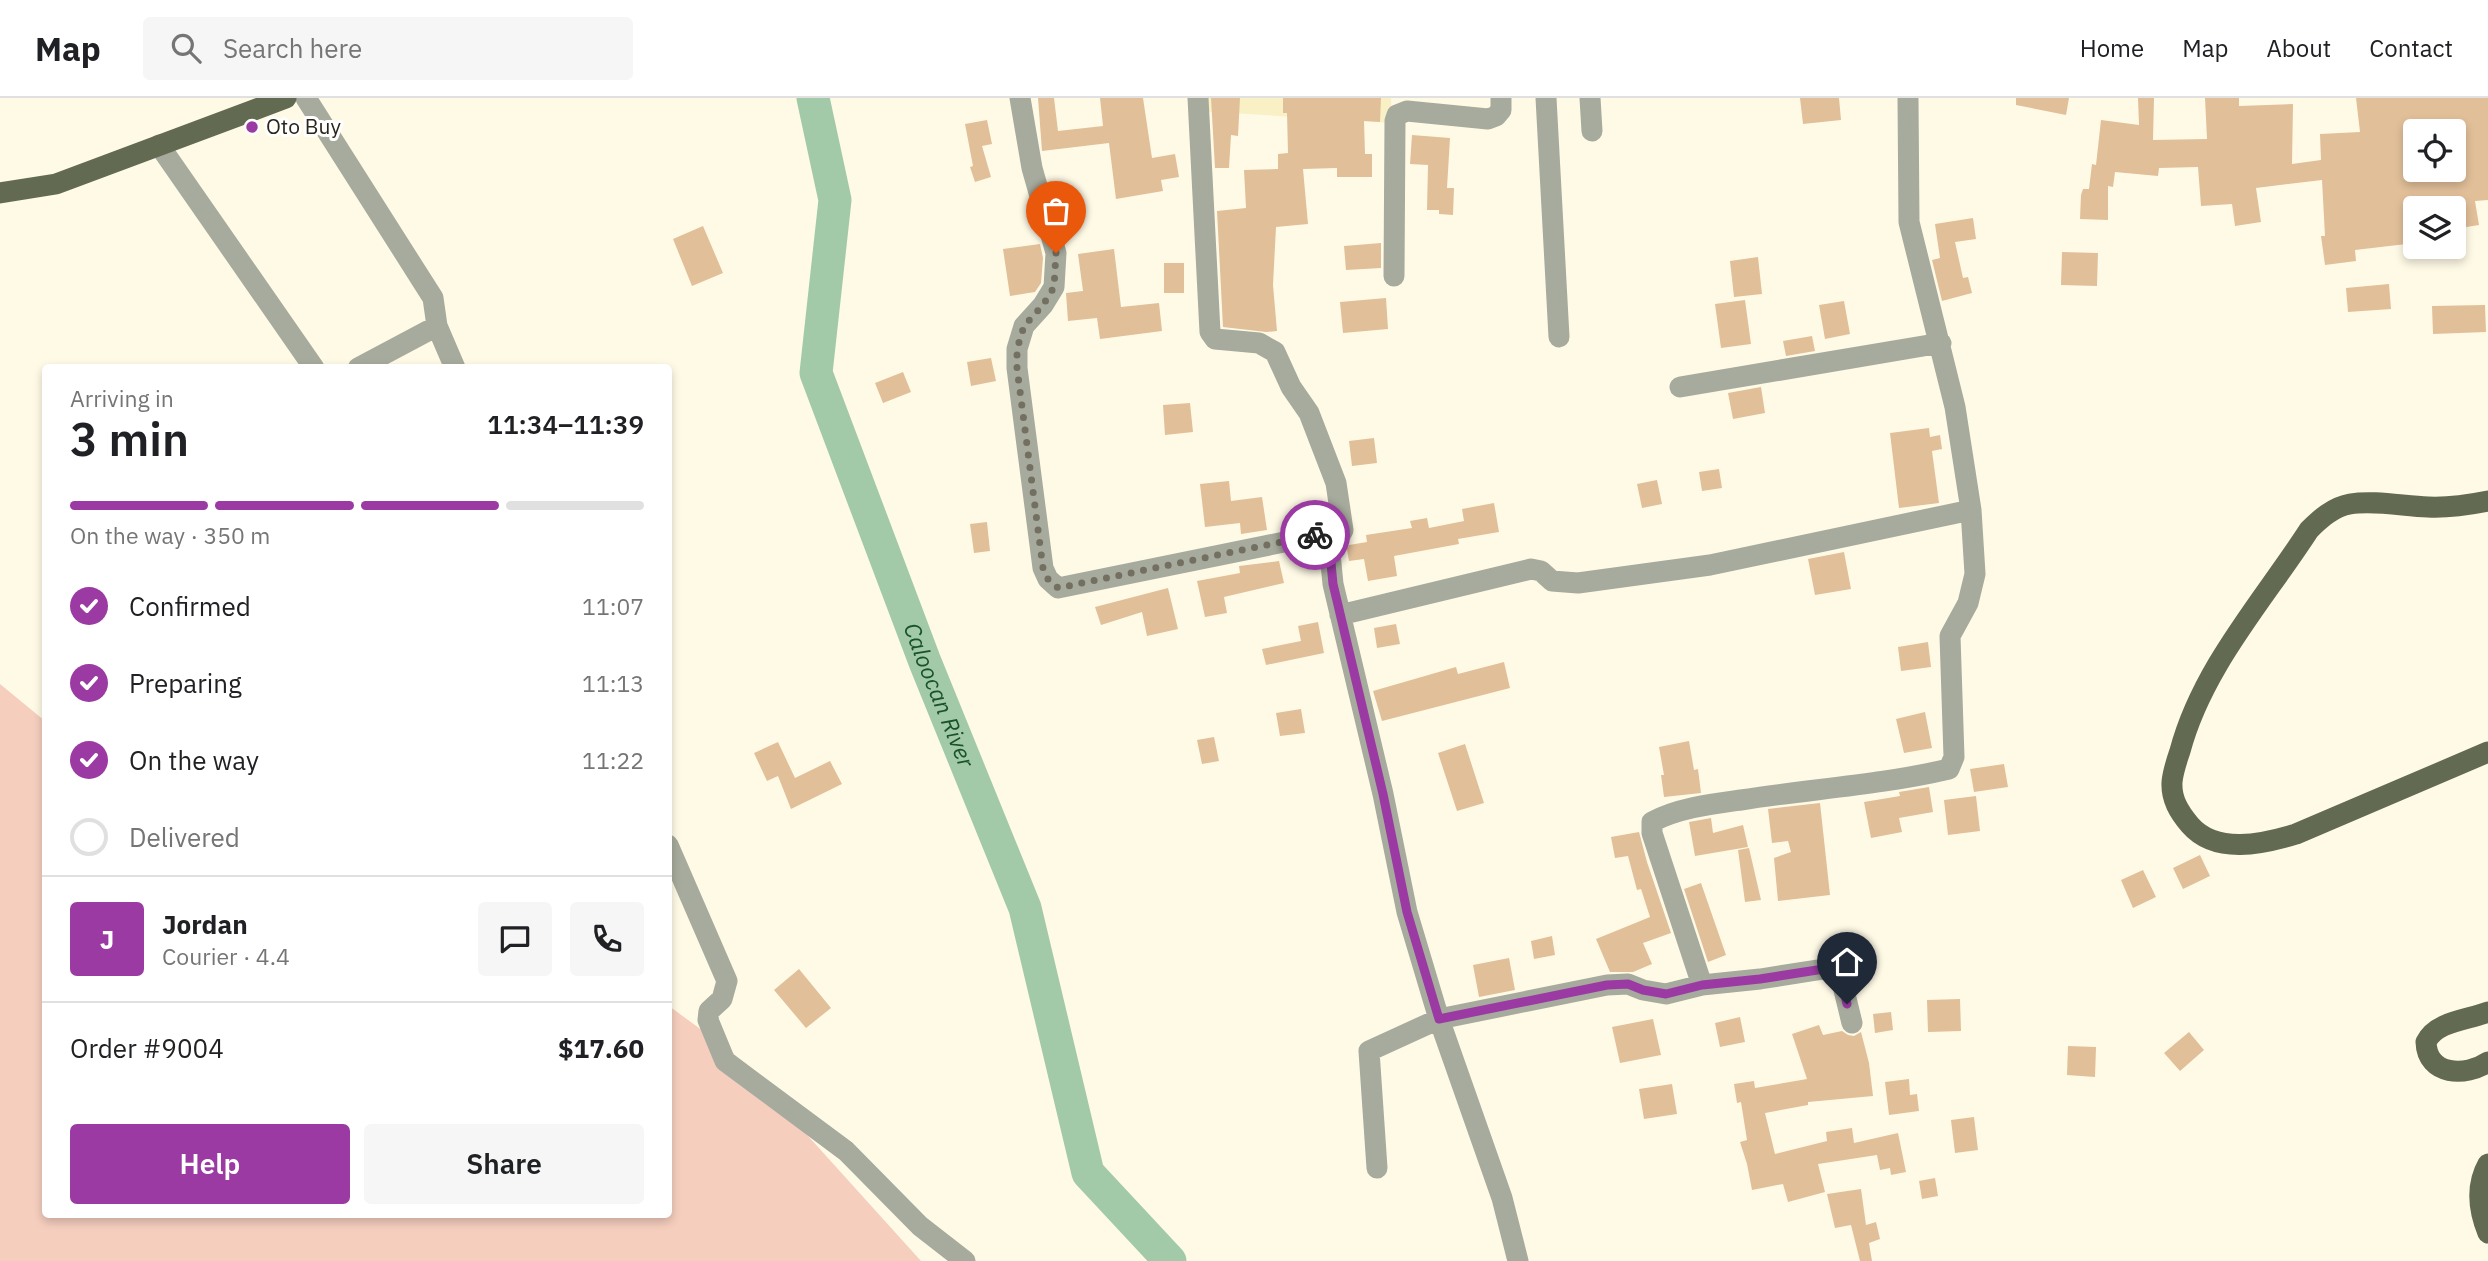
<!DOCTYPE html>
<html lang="en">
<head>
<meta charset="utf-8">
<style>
	body { margin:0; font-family:"IBM Plex Sans",sans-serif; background:#f6f6f6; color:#202124; height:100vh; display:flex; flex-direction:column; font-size:26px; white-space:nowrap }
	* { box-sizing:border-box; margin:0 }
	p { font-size:23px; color:#757577 }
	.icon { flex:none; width:38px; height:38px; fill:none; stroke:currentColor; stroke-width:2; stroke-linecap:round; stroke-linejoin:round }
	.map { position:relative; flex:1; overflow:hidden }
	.details { position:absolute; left:42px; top:266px; width:630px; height:854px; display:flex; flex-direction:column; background:#fff; border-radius:7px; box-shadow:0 4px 10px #0003 }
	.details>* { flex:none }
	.buttons { position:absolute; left:2403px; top:21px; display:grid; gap:14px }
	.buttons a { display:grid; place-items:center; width:63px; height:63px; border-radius:7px; background:#fff; box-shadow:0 4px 10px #0003; font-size:35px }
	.pin { position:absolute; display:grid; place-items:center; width:60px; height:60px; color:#fff; margin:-72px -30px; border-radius:50% 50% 50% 0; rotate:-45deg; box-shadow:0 0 7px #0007 }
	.pin .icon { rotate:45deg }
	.courier { position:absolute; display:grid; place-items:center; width:70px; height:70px; margin:-35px; border:5px solid #9a3aa2; border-radius:50%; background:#fff; color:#222; box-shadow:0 2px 9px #0007 }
	.head em { font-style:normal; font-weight:600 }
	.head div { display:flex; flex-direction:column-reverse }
	.head { display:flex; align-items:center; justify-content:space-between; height:119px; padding:0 28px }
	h1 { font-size:46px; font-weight:600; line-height:52px }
	.bar { display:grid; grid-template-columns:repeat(4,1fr); gap:10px 7px; align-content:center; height:84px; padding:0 28px }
	.bar i { height:9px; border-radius:5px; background:#e0e0e0 }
	.bar .current { background:#9a3aa2 }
	.bar p { grid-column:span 4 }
	.line { display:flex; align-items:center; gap:18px; padding:0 28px; border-top:2px solid #e0e0e0 }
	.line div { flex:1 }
	.round { display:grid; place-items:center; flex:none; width:74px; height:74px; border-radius:7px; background:#f6f6f6 }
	ol { padding:0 28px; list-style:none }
	li { display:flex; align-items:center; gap:21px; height:77px }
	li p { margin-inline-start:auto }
	li .icon { padding:7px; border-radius:50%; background:#9a3aa2; color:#fff; stroke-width:4 }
	li:last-child { color:#757577 }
	li i { width:38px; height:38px; border:4px solid #e0e0e0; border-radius:50% }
	.primary-button { display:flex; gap:14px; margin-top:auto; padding:14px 28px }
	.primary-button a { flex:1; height:80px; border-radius:7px; background:#9a3aa2; color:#fff; font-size:28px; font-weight:600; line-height:80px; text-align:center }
	.primary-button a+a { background:#f6f6f6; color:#202124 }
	header { display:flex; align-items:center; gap:42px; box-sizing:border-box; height:98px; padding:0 35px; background:#fff; border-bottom:2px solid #e0e0e0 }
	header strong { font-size:33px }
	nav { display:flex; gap:38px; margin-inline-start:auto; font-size:24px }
	.search { width:490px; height:63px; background:#f6f6f6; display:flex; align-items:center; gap:18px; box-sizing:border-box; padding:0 24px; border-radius:7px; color:#757577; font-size:26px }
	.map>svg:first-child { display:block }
	.built { fill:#f9f0c6 }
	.green { fill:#f5cebe }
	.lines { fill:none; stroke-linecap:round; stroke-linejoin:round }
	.river { stroke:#a2caa8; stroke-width:33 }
	.building { fill:#e1bf99; fill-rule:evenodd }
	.minor { stroke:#a6ab9d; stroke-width:21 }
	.major { stroke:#626a52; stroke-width:21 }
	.done { stroke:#737061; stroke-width:7; stroke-dasharray:0 12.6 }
	.route { stroke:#9a3aa2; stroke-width:9 }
	.poi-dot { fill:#9a3aa2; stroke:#fff; stroke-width:2.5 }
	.labels { text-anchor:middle; stroke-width:6; stroke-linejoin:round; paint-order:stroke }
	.poi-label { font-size:21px; fill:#282519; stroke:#fff; text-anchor:start }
	.water-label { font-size:23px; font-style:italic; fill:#195328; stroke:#fff }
</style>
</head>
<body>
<header>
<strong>Map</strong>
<div class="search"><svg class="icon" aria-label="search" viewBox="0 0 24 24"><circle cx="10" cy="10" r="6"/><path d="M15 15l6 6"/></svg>Search here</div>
<nav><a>Home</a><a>Map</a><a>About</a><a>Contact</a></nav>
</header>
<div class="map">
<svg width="2488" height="1163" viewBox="0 0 2488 1163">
	<rect width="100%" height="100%" fill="#fffae6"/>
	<path class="built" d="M1199,0H1391L1392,25L1199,13Z"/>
	<path class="green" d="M0,586L45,623L46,1116H668L669,908L733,955L921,1163H0Z"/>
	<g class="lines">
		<path class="river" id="s1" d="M813,0L835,102L816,275L925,564L1025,810L1088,1075L1170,1163"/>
	</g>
	<path class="building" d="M1038,0H1054L1058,33L1103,28L1100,0H1143L1152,60L1175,56L1179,79L1161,82L1163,93L1116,101L1109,45L1042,53Z
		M1211,0H1240L1238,38L1231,37L1229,70H1215Z
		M1283,0H1381L1380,24L1364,23L1365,56H1372V79H1337V70L1303,71L1308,126L1276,129L1273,187L1277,233L1266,234L1223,229L1217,113L1246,110L1244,72L1278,71V56L1288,55L1287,15H1283Z
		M1800,0H1839L1841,22L1803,26Z
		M2016,0H2069L2066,17L2016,7Z
		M2138,0H2154L2153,42L2207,41L2205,0H2239V8L2293,6L2292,66L2321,62L2320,36L2360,34L2356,0H2488V102L2475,103L2479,127L2454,131V110H2415V145L2355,152L2356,163L2325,167L2321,138H2325L2322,82L2256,90L2261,124L2235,128L2232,106L2201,108L2198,69L2159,70L2158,78L2115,74L2113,89L2108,88V122L2080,121L2081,97L2083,91H2089L2092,66L2096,67L2101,22L2139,27ZM2443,29V33H2454V72H2415V32Z
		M987,22L992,46L982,48L991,79L975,84L970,69L973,68L965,26Z
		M1412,37L1450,40L1447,90H1454L1453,117L1439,116V112H1427L1428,67L1410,66Z
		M1973,120L1976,141L1955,144L1963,180L1968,179L1972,195L1942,203L1932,162L1940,160L1935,126Z
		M703,128L723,175L692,188L673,141Z
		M1381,145V170L1346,172L1344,148Z
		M1040,146L1043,160L1041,185L1035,194L1010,198L1003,151Z
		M1114,151L1121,209L1159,205L1162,233L1100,241L1097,220L1068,223L1066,195L1083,193L1078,156Z
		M2062,154L2098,155L2097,188L2061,187Z
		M1758,159L1762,196L1734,199L1730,163Z
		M1164,165H1184V195H1164Z
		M2389,186L2391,211L2348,214L2346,190Z
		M1386,200L1388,231L1343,235L1340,204Z
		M1745,202L1751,246L1721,250L1715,206Z
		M1844,203L1850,236L1825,241L1819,207Z
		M2485,207L2486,234L2433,236L2432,208Z
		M1812,238L1815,253L1786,258L1783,243Z
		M991,260L996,283L971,288L967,264Z
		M903,274L911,294L883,305L875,285Z
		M1761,289L1765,315L1733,321L1728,295Z
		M1190,305L1193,334L1165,337L1163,307Z
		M1929,330L1930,339L1940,337L1942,351L1932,353L1939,405L1899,410L1890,335Z
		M1374,340L1377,365L1352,368L1349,343Z
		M1719,371L1722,390L1702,393L1699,374Z
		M1657,382L1662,406L1642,410L1637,386Z
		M1229,383L1231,403L1262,399L1267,432L1241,436L1240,425L1205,429L1200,386Z
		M1494,405L1499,434L1458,441L1459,446L1394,458L1397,478L1368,483L1364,461L1349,463L1347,451L1349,447L1367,444L1366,437L1412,430L1410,423L1427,420L1429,430L1464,423L1462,411Z
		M987,424L990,453L974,455L970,426Z
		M1844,454L1851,491L1815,497L1808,461Z
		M1279,463L1284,485L1224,499L1227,515L1205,519L1197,483L1240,475L1239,468Z
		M1168,490L1178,531L1147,538L1142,514L1101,527L1095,509Z
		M1318,524L1324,555L1266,567L1262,551L1301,543L1298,528Z
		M1396,526L1400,546L1377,550L1374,530Z
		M1928,544L1931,569L1901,573L1898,549Z
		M1504,564L1510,590L1382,623L1373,593L1456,569L1458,576Z
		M1301,611L1305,635L1280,638L1276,615Z
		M1925,614L1932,650L1904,655L1896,621Z
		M1214,639L1219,663L1202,666L1197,642Z
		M1689,643L1694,672L1698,671L1701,695L1664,699L1661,677H1664L1659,649Z
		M778,644L795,680L830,663L842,686L791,711L778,678L767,683L754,655Z
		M1465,646L1484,705L1457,713L1438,655Z
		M2004,666L2008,689L1974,694L1970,671Z
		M1929,689L1933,714L1899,720L1902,734L1871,740L1864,704L1900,698L1899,694Z
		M1976,698L1980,733L1948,737L1944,702Z
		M1820,705L1830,797L1778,803L1774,760L1791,754L1788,743L1772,745L1768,711Z
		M1711,720L1713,735L1743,727L1748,749L1695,758L1689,724Z
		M1639,734L1647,764L1671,835L1643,845L1652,866L1633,874H1610L1596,841L1650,819L1641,791L1637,792L1628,758L1615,760L1611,739Z
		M1749,750L1761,802L1745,804L1738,752Z
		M2200,757L2210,778L2183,791L2173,770Z
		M2143,772L2156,799L2133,810L2121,782Z
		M1701,785L1726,857L1708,864L1684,791Z
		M1552,838L1555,857L1534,861L1531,843Z
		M1509,860L1515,892L1479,899L1473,867Z
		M799,871L831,910L806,930L774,892Z
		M1960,901L1961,933L1928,934L1927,902Z
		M1891,914L1893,932L1875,935L1873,916Z
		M1740,919L1745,944L1720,949L1715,925Z
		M1653,921L1661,957L1620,965L1612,929Z
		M1819,927L1823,937L1842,933L1848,937L1854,938L1861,934L1869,965L1873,998L1808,1004V1007L1765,1015L1775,1056L1827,1043L1826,1034L1852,1030L1854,1045L1898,1035L1906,1074L1891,1077L1890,1070L1880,1072L1877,1057L1818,1066L1825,1094L1788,1104L1783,1086L1752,1092L1747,1066L1740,1044L1747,1042L1741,1004L1737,1005L1734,986L1754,983L1755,990L1807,981L1792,936Z
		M2189,934L2204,952L2180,973L2164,955Z
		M2068,948L2096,949L2095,979L2067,977Z
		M1909,981L1910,997L1917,996L1919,1013L1889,1017L1885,984Z
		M1672,986L1677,1016L1644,1021L1639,991Z
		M1974,1019L1978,1052L1955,1055L1951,1022Z
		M1935,1080L1938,1098L1922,1101L1919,1083Z
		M1861,1091L1866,1127L1876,1124L1880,1141L1869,1145L1872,1163H1860L1851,1127L1835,1130L1827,1096Z"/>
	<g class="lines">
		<path class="minor" d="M306,0L433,200L437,228L455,270
			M1020,0L1032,70L1056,155L1054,189L1043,207L1024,228L1017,251V270L1043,470L1048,481L1058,490L1343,432
			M1198,0L1210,234L1215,241L1259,245L1275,254L1291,289L1309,315L1336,385L1343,432L1330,455L1333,486L1383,696L1407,814L1439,921L1502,1100L1518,1163
			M1546,0L1559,239
			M1590,0L1592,33
			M159,47L314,270
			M1394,178L1395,23L1397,17L1407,13L1488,21L1496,18L1501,12V0
			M358,270L437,228
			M1680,289L1941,245
			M1340,517L1531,471L1541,473L1552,483L1578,485L1710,467L1971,412
			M668,747L727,883L722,901L709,913L708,922L725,963L846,1053L920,1128L965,1163
			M1702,887L1652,735V724C1678,710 1712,706 1741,702C1810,691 1881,687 1949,671L1954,659L1950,538L1968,505L1975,476L1971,412L1955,309L1909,124L1908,0
			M1377,1070L1369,953L1439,921L1607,887L1628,886L1643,892L1666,896L1702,887L1760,881L1830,870L1843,888L1852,925"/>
		<path class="major" d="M0,95L56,86L286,0
			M2488,403C2468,407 2448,410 2428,409C2403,408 2374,402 2350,406C2333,409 2320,421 2309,432C2263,503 2202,570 2180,653C2177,662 2173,673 2172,684C2171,701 2179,714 2190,727C2216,757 2263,746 2296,736L2488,654
			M2488,914C2468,922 2436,923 2426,944C2427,978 2466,979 2488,964
			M2488,1066C2475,1089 2479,1113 2488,1135"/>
	</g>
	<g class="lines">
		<path class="done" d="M1056,155L1054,189L1043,207L1024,228L1017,251V270L1043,470L1048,481L1058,490L1315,437"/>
		<path class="route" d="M1315,437L1343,432L1330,455L1333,486L1383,696L1407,814L1439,921L1607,887L1628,886L1643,892L1666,896L1702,887L1760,881L1830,870L1843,888L1847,906"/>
	</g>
	<circle class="poi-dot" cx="252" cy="29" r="7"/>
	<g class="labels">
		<g class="poi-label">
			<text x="266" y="36">Oto Buy</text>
		</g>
		<g class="water-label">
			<text dy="8" stroke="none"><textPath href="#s1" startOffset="623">Caloocan River</textPath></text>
		</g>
	</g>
</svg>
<div class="buttons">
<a><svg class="icon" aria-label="locate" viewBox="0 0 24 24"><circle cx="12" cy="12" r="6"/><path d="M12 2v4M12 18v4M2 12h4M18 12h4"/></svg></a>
<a><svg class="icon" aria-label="layers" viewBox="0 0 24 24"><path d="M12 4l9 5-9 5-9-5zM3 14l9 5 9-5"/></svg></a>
</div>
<div class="pin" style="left:1056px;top:155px;background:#ea580c"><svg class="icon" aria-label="bag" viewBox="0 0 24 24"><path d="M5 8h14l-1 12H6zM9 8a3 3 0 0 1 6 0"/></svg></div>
<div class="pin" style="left:1847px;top:906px;background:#1f2937"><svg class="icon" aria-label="home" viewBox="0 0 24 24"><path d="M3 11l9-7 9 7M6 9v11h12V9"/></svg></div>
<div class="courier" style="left:1315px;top:437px"><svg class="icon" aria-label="bike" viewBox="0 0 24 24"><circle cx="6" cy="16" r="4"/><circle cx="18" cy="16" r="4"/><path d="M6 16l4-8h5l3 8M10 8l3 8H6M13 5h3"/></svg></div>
<section class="details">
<div class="head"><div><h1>3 min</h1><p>Arriving in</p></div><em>11:34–11:39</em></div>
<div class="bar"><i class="current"></i><i class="current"></i><i class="current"></i><i></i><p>On the way · 350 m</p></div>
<ol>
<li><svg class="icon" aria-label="check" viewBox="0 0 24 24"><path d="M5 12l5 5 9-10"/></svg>Confirmed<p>11:07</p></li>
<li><svg class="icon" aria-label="check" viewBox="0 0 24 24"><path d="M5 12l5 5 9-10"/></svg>Preparing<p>11:13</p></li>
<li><svg class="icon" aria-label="check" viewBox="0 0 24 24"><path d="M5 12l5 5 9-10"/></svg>On the way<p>11:22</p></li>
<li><i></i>Delivered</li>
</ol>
<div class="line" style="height:126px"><b class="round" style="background:#9a3aa2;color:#fff">J</b><div><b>Jordan</b><p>Courier · 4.4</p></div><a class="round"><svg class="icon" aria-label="chat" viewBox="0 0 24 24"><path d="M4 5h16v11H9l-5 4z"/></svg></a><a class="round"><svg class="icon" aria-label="phone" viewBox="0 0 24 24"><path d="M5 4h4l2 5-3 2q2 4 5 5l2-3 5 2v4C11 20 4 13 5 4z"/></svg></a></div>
<div class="line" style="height:91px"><div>Order #9004</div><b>$17.60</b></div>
<div class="primary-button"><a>Help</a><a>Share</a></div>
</section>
</div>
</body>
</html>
